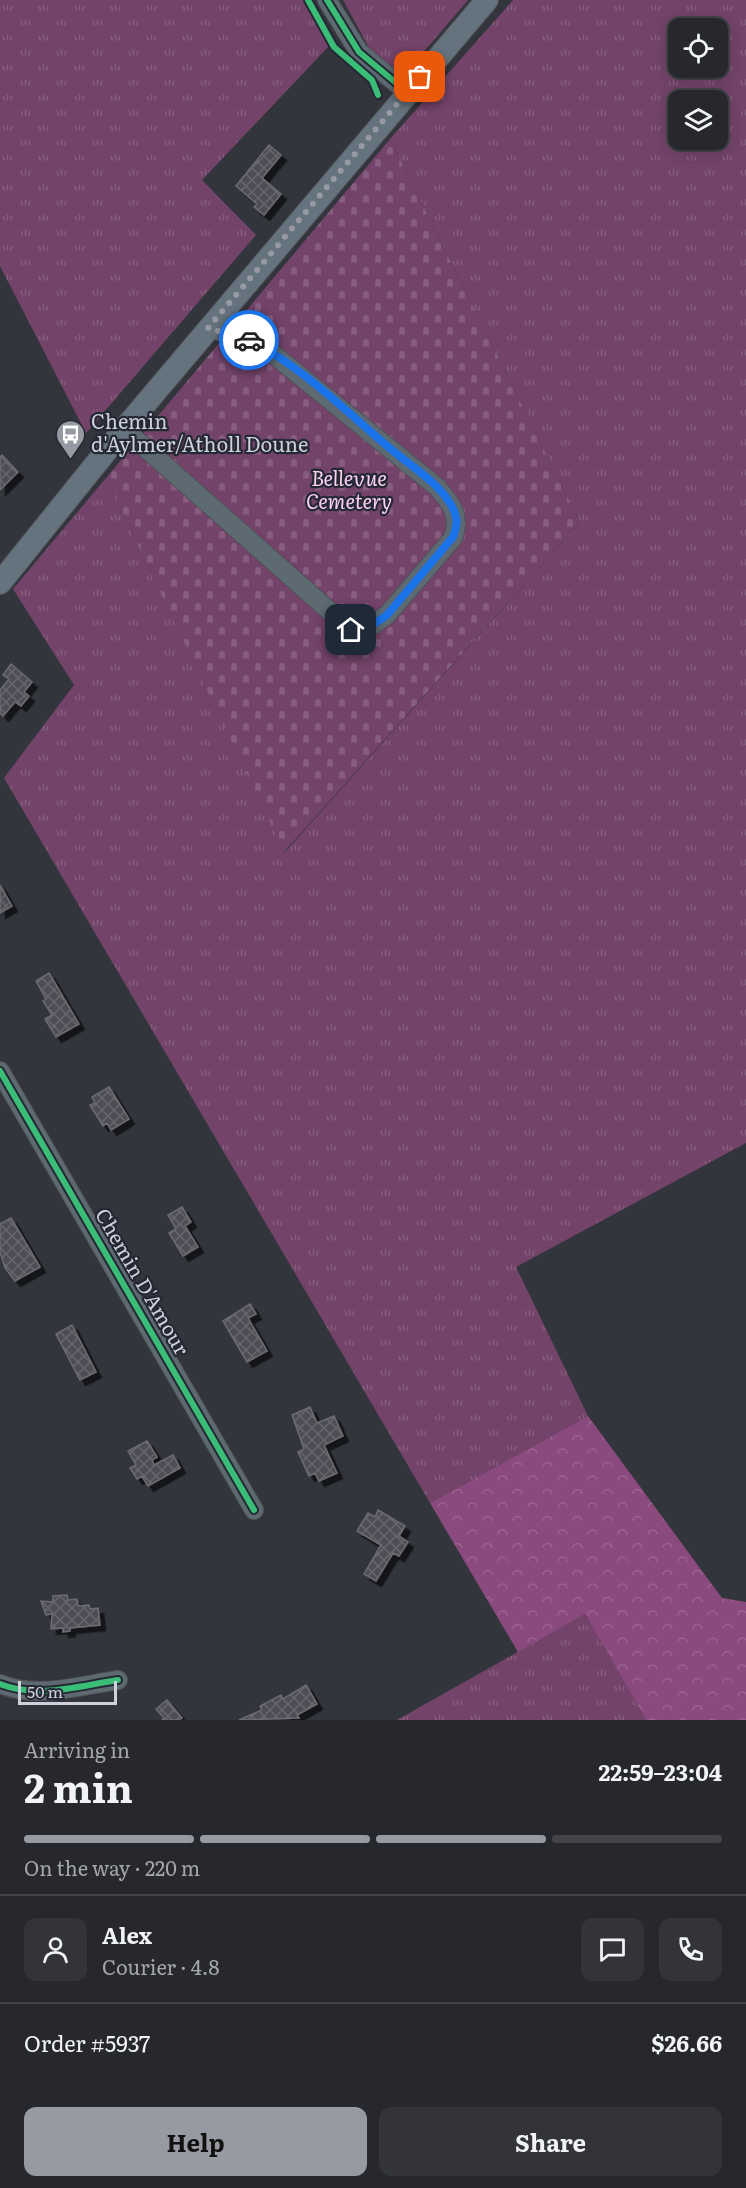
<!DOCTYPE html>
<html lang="en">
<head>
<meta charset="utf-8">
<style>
	body { margin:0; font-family:Literata,serif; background:#323439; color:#f1f3f6; height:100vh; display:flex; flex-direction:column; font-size:22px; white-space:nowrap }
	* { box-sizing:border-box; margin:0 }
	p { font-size:20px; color:#a4a6aa }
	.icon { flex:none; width:33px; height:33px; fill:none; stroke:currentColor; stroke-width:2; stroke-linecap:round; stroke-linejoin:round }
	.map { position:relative; height:1720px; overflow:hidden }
	.side { display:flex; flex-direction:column; background:#26282d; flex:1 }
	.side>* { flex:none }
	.tools { position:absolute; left:668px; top:18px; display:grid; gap:12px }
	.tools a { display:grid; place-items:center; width:60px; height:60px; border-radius:12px; background:#26282d; box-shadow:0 3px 15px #0003,0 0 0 2px #424449; font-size:30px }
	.scale { position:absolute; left:18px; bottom:15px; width:99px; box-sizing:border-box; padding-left:6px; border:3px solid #cfd1da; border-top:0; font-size:16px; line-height:21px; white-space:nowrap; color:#cfd1da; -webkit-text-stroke:4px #252835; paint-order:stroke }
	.pin { position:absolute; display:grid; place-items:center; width:51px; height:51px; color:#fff; margin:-26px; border-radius:12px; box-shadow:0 3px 9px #0006 }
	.courier { position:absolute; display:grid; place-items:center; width:60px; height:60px; margin:-30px; border:4px solid #1a73e8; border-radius:50%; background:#fff; color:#222; box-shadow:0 2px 8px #0007 }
	.summary em { font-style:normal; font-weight:700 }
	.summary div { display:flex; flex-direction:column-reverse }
	.summary { display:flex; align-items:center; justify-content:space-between; height:102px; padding:0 24px }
	h1 { font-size:39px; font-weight:700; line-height:45px }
	.bar { display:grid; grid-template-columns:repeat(4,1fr); gap:9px 6px; align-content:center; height:72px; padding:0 24px }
	.bar i { height:8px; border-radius:4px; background:#424449 }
	.bar .on { background:#989aa3 }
	.bar p { grid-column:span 4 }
	.line { display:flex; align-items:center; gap:15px; padding:0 24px; border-top:2px solid #424449 }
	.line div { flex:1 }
	.round { display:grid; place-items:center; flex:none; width:63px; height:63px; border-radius:12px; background:#323439 }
	.button { display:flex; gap:12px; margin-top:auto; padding:12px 24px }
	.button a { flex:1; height:69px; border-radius:12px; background:#989aa3; color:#111; font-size:24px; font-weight:700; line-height:69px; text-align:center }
	.button a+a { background:#323439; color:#f1f3f6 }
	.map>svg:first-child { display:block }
	.grass { fill:url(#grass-tufts); fill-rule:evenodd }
	.forest { fill:url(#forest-crowns) }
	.cemetery { fill:url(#cemetery-stones) }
	.building { fill:url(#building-cross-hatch); stroke:#6c6b72; stroke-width:1.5; filter:url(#shadow) }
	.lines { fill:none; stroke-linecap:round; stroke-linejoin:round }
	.minor-casing { stroke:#505258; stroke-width:20 }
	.major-casing { stroke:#505258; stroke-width:24 }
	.minor { stroke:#5e6a72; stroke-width:18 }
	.major { stroke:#65737e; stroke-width:22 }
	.cycleway-casing { stroke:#252835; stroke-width:10 }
	.cycleway { stroke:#3abd76; stroke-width:6 }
	.done { stroke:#989aa3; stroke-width:6; stroke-dasharray:0 10.8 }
	.route { stroke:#1a73e8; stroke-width:8 }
	.labels { text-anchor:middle; stroke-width:4.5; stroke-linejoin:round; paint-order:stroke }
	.poi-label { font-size:20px; fill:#cfd1da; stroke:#252835; text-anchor:start }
	.park-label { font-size:20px; font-style:italic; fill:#fdd2f1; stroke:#252835 }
	.street-label { font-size:20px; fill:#cfd1da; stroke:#252835 }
</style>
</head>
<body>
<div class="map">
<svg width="746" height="1720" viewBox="0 0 746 1720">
	<defs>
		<pattern id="grass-tufts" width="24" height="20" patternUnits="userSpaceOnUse" patternTransform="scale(1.5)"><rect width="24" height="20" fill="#734369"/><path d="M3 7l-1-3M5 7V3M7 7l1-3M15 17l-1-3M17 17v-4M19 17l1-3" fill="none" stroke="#865d7e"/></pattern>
		<pattern id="forest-crowns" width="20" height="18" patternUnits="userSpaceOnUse" patternTransform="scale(1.5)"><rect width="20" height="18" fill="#8b4a7e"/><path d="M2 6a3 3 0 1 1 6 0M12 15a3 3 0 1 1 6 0" fill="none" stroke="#9a6390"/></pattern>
		<pattern id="cemetery-stones" width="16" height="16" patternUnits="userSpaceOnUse" patternTransform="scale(1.5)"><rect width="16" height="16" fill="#734369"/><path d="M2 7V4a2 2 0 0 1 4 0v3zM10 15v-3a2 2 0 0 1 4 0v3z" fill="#865d7e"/></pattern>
		<pattern id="building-cross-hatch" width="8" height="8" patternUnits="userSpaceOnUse" patternTransform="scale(1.5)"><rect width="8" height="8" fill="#4e4e54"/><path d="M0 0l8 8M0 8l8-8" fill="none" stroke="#66666c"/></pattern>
		<filter id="shadow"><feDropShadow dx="5.5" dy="5.5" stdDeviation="0" flood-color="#0009"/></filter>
	</defs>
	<rect width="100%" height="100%" fill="#33353c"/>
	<path class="grass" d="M0,0H306L330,45L202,180L256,235L86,433L0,266Z
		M343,0H468L404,75L380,68Z
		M513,0H746V1143L516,1267L588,1416L430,1503L4,778L74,685L13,589L106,478L285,852L580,522L390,139ZM678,28H717V68H678ZM678,100H717V140H678Z
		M585,1614L646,1720H397Z"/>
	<path class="forest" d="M588,1416L722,1598L746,1602V1720H646L585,1614L518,1652L430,1503Z"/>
	<path class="cemetery" d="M390,139L580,522L284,852L106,478Z"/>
	<path class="building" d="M269,145L281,155L262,178L281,194L264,215L254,207L257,204L236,186Z
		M2,455L18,472L0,490V457Z
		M11,664L32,682L24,692L29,696L21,706L15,702L3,716L0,713V690L9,679L3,675Z
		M0,885L12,906L0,913Z
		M49,973L79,1024L56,1037L45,1019L52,1015L43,1001L46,999L36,981Z
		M109,1087L129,1119L111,1130L107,1123L103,1126L90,1105L95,1103L92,1097Z
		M182,1207L191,1222L185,1226L198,1247L183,1256L169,1233L176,1229L168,1215Z
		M11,1218L40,1267L15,1281L5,1268L0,1252V1224Z
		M250,1304L256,1314L248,1318L267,1351L247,1362L223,1321Z
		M72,1325L96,1372L80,1380L56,1334Z
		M310,1407L317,1423L334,1416L343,1436L324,1445L337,1473L319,1481L315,1473L309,1476L298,1452L304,1449L292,1415Z
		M147,1441L157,1457L152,1460L154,1465L173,1455L180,1468L148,1486L142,1476L137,1479L130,1468L136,1465L128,1451Z
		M378,1510L405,1526L399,1536L408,1542L399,1556L393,1553L376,1581L364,1574L381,1545L357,1531L368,1513L375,1517Z
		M67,1595L68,1600L77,1599L78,1606L89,1605L90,1609L98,1608L100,1625L70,1628V1631L63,1632V1628L51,1629L52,1614L46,1615L41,1601L53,1602V1596Z
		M306,1685L317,1704L297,1715L299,1718L239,1720L262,1710L260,1706L281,1695L283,1699Z
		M167,1700L182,1718L179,1720H162L164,1718L156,1709Z"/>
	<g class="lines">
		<defs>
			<path id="minor" d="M327,0L359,52L407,92
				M124,429L351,630L361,633L387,615L453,538C461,516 452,504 437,487L267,349L248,340L208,328
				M0,1071L254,1510
				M0,1684C38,1699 78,1686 118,1680"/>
			<path id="major" d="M0,583L124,429L487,0"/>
		</defs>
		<use href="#minor" class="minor-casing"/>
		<use href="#major" class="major-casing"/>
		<use href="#minor" class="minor"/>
		<use href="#major" class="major"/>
		<defs>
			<path id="cycleway" d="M308,0L334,47L372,80L378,95
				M327,0L359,52L407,92
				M0,1071L254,1510
				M0,1684C38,1699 78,1686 118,1680"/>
		</defs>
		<use href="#cycleway" class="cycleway-casing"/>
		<use href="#cycleway" class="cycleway"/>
	</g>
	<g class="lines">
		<path class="done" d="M249,340L208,328L420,77"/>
		<path class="route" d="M249,340C300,365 348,413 392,450C411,466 437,482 450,503C458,516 458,524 453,537L387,615L361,633L351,630"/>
	</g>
	<defs>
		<symbol id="bus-pin" viewBox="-11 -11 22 30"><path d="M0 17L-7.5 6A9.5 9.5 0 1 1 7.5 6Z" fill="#989aa3" stroke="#252835"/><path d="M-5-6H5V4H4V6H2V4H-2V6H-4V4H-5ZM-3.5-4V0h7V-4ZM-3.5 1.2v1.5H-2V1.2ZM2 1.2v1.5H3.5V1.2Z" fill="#fff"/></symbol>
	</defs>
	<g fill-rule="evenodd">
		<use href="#bus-pin" x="54" y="418" width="33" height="45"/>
	</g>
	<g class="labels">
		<g class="poi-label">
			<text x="91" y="429">Chemin<tspan x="91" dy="23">d'Aylmer/Atholl Doune</tspan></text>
		</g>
		<g class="park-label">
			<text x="349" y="486">Bellevue<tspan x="349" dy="23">Cemetery</tspan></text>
		</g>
		<g class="street-label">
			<text transform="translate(142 1282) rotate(60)" y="7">Chemin D'Amour</text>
		</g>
	</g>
</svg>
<div class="tools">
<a><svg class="icon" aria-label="locate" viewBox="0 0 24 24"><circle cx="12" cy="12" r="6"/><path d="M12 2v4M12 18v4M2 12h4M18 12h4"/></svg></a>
<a><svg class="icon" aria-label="layers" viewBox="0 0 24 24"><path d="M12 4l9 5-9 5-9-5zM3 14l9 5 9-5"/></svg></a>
</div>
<div class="scale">50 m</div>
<div class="pin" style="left:420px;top:77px;background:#ea580c"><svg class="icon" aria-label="bag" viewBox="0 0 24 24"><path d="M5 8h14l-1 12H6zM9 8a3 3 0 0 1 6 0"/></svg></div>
<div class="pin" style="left:351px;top:630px;background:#1f2937"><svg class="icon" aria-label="home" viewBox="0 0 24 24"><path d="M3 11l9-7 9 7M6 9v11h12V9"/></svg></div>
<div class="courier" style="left:249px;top:340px"><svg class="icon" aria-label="car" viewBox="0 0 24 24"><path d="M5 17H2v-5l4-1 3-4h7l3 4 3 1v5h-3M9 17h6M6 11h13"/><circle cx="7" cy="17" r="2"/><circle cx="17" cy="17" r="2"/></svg></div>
</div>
<section class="side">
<div class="summary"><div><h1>2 min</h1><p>Arriving in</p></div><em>22:59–23:04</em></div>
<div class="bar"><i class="on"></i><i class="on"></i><i class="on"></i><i></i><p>On the way · 220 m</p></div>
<div class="line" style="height:108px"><a class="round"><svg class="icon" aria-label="person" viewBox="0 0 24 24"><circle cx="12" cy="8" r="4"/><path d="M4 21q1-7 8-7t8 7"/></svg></a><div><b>Alex</b><p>Courier · 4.8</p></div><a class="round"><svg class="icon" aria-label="chat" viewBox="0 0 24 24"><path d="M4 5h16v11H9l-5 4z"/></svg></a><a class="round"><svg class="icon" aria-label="phone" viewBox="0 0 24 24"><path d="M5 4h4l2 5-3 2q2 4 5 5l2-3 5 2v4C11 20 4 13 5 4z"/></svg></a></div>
<div class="line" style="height:78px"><div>Order #5937</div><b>$26.66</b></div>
<div class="button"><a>Help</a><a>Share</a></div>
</section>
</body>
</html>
